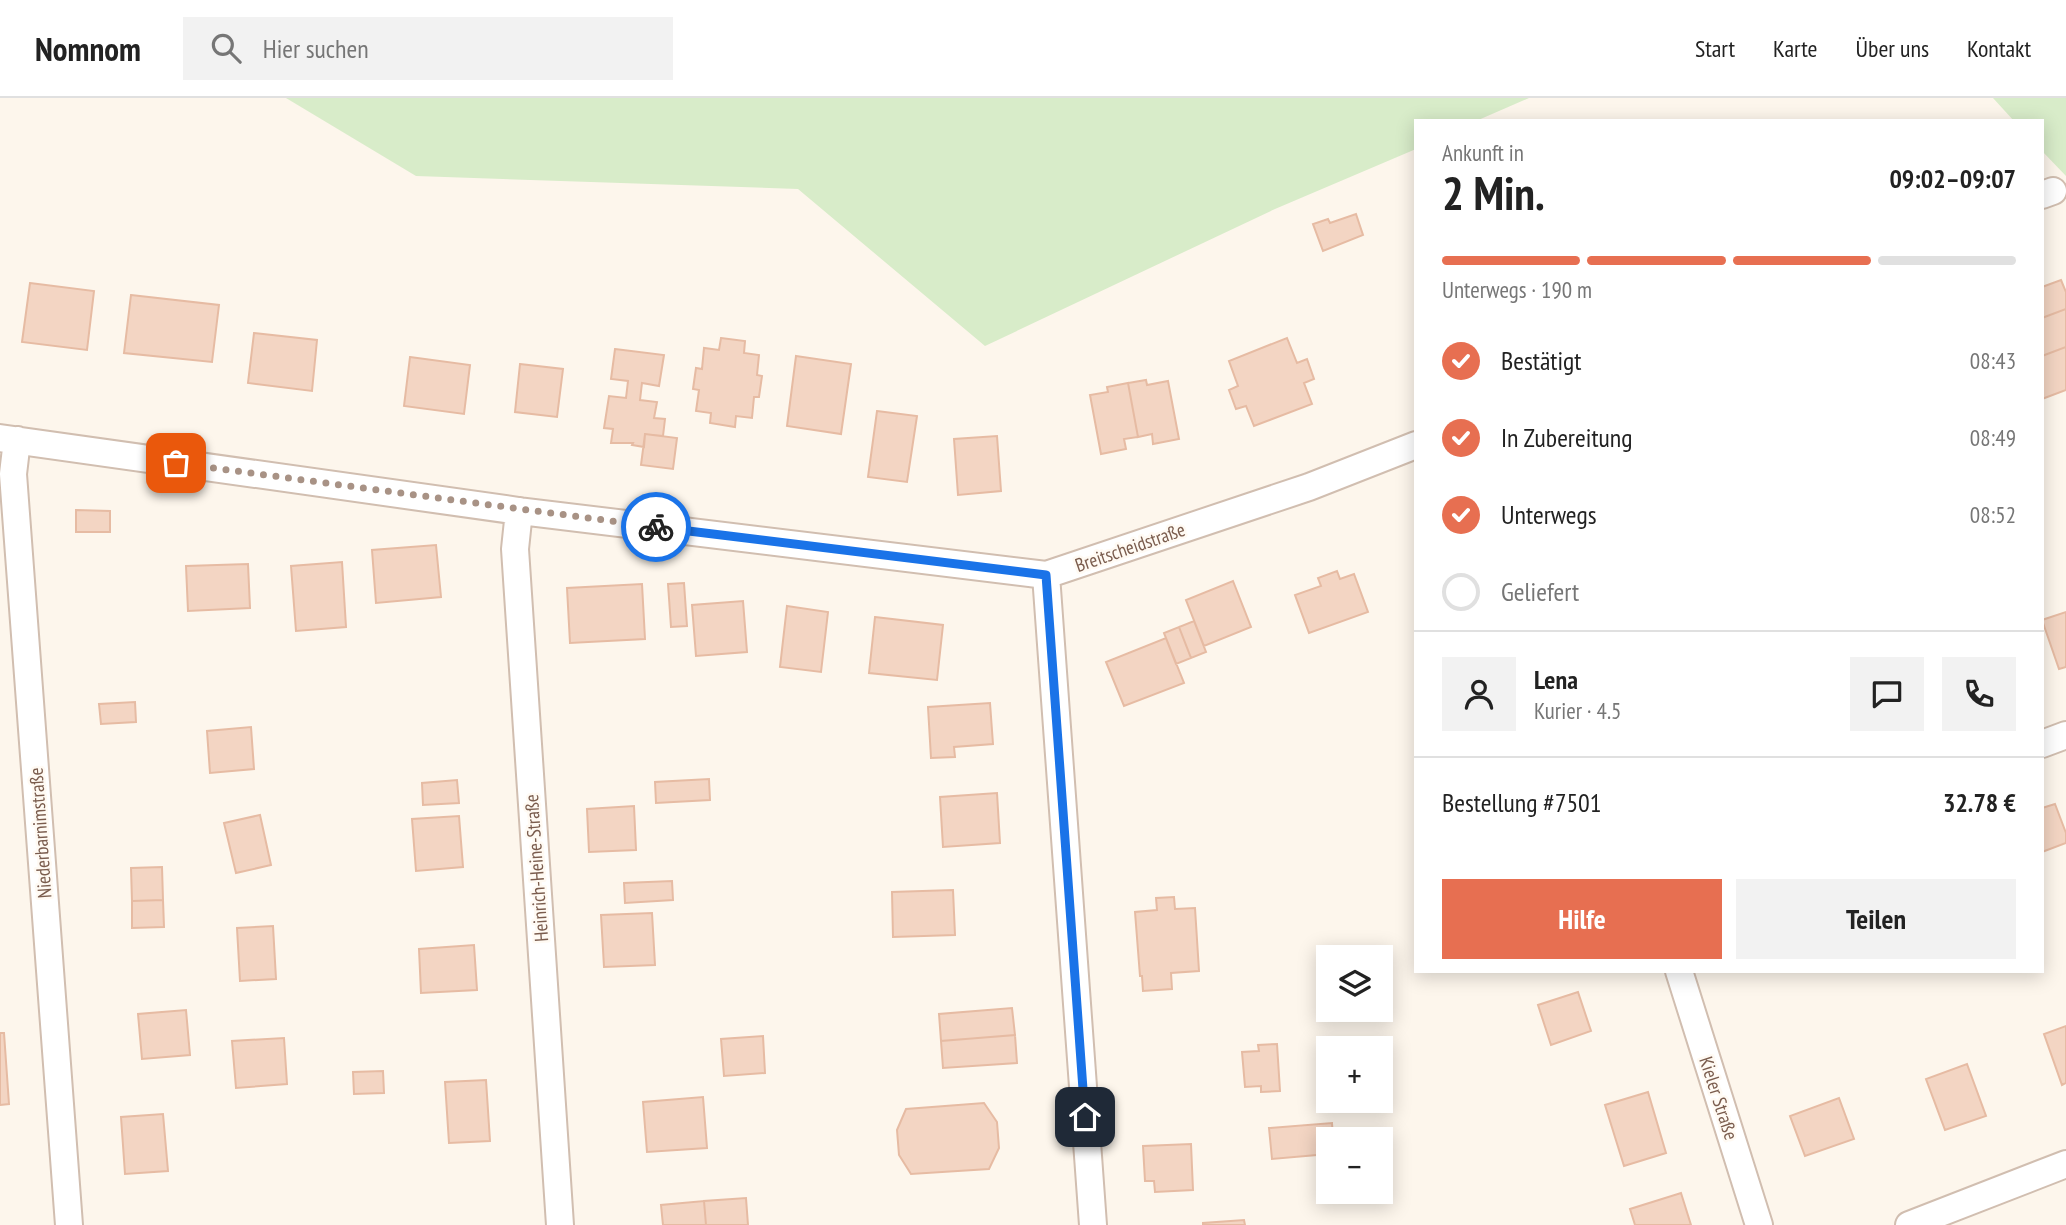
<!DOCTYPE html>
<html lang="de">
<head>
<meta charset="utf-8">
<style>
  :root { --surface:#fff; --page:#f2f2f2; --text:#222; --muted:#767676; --line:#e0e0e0; --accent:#e76f51 }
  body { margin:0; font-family:"PT Sans Narrow",sans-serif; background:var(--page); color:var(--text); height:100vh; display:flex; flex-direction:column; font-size:26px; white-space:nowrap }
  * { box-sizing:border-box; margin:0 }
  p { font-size:23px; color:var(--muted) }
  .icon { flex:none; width:38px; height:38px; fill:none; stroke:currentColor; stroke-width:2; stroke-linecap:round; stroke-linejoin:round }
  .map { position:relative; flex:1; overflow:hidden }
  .drawer { position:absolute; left:1414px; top:21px; width:630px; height:854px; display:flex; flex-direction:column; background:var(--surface); border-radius:0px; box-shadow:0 4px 18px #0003 }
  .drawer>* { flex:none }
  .controls { position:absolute; left:1316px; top:847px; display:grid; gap:14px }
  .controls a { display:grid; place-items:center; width:77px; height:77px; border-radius:0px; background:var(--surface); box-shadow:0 4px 18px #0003; font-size:35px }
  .pin { position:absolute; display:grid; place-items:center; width:60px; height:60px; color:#fff; margin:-30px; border-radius:14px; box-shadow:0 4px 10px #0006 }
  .courier { position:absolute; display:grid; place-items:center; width:70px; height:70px; margin:-35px; border:5px solid #1a73e8; border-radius:50%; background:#fff; color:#222; box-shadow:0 2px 9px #0007 }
  .head em { font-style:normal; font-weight:700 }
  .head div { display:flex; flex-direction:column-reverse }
  .head { display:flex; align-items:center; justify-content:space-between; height:119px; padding:0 28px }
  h1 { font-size:46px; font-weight:700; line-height:52px }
  .bar { display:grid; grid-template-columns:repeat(4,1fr); gap:10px 7px; align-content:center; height:84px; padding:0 28px }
  .bar i { height:9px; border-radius:5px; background:var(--line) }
  .bar .on { background:var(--accent) }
  .bar p { grid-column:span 4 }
  .line { display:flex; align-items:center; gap:18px; padding:0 28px; border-top:2px solid var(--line) }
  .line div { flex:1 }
  .round { display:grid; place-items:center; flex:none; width:74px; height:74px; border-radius:0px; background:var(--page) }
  ol { padding:0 28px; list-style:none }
  li { display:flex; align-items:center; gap:21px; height:77px }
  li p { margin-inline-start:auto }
  li .icon { padding:7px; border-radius:50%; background:var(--accent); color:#fff; stroke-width:4 }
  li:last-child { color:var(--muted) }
  li i { width:38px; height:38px; border:4px solid var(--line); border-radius:50% }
  .button { display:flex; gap:14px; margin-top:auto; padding:14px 28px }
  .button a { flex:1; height:80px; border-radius:0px; background:var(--accent); color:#fff; font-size:28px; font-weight:700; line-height:80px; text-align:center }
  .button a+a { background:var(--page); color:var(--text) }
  header { display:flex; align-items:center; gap:42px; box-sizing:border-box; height:98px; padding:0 35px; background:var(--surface); border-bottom:2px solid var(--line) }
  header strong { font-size:33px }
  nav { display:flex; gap:38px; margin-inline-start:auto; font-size:24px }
  .search { width:490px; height:63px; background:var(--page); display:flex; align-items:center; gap:18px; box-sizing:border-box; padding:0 24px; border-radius:0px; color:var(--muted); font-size:26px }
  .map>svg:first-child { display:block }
  .green { fill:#d8ecc9 }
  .building { fill:#f3d5c3; stroke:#e6bba3; stroke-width:2 }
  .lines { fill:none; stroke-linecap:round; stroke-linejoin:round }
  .minor-casing { stroke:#d1beb0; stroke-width:30 }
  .minor { stroke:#fff; stroke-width:26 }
  .done { stroke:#a89285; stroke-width:7; stroke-dasharray:0 12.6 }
  .route { stroke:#1a73e8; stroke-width:9 }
  .labels { text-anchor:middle; stroke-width:5; stroke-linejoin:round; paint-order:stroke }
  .street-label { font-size:19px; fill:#7a5c4d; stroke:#fffaf3 }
</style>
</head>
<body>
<header>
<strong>Nomnom</strong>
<div class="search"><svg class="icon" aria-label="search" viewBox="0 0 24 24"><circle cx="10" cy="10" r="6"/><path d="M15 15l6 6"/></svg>Hier suchen</div>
<nav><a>Start</a><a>Karte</a><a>Über uns</a><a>Kontakt</a></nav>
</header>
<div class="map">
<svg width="2066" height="1127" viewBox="0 0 2066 1127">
  <rect width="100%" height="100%" fill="#fdf6ec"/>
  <path class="green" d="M286,0H1529L1476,23H1416V51L1275,111L985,248L798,91L416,78Z
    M1993,0H2066V78L2042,53V23H2014Z"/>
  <path class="building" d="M1356,116L1363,137L1323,153L1313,126L1328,121L1330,125Z
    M2061,182L2066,194V211L2042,220V189Z
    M30,185L94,193L87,252L22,244Z
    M131,197L219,207L212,264L124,255Z
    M2066,211V249L2042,258V220Z
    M254,235L317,242L312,293L248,285Z
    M721,240L745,243L744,255L759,257L757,277L762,278L759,299H754L752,320L736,318L735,329L710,325L711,315L696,313L699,292L693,291L696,270L702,271L704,250L719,252Z
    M1287,240L1297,265L1307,261L1314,281L1304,285L1312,306L1254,328L1246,308L1236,311L1229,292L1238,288L1229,263Z
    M2066,249V292L2042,301V258Z
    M615,251L664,257L659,288L642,285L640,302L657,304L654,320L665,321L663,338L645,336L644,349L632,347L633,345H611L613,331L604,330L609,298L626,300L628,283L611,281Z
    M796,258L851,266L841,336L787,328Z
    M410,259L470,267L464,316L404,308Z
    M520,266L563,271L557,319L515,314Z
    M1146,282L1147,287L1168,283L1179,341L1153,346L1152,336L1138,339L1128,285Z
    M1128,285L1138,339L1124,341L1126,351L1101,356L1090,297L1108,294L1107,289Z
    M877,313L917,318L907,384L868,379Z
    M645,336L677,340L673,371L641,367Z
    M997,338L1001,393L958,397L954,341Z
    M76,412L110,413V434H76Z
    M436,447L441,499L376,505L372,452Z
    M342,464L346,529L296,533L291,468Z
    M248,466L250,510L188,513L186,468Z
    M1337,473L1340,481L1354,476L1368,514L1309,535L1295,497L1321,488L1318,480Z
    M1233,483L1251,529L1204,548L1186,502Z
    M684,485L687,528L671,529L668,486Z
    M642,486L645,541L570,545L567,490Z
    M743,503L747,554L696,558L692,507Z
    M787,508L828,514L821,574L780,569Z
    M2066,514V569L2059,571L2042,522Z
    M875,519L943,527L937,582L869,575Z
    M1194,523L1206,554L1191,560L1179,529Z
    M1179,529L1191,560L1176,566L1164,535Z
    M1166,540L1184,585L1124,608L1106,564Z
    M135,604L136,624L101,626L99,606Z
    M990,605L993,646L954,649L955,659L931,660L928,609Z
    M251,629L254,671L210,675L207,633Z
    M709,681L710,702L656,705L655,684Z
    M457,682L459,705L423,707L422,685Z
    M997,695L1000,745L943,749L940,699Z
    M2055,706L2066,735V745L2042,754V710Z
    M634,708L636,752L589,754L587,711Z
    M260,717L271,767L236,775L224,725Z
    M459,718L463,769L416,773L412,721Z
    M162,769L163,802L132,803L131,770Z
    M672,783L673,802L625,805L624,785Z
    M953,792L955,837L893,839L892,794Z
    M1174,799L1175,811L1195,810L1199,873L1171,875L1172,891L1143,893L1142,878H1140L1135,814L1157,812L1156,800Z
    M163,802L164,829L132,830V803Z
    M652,815L655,867L604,869L601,817Z
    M273,828L276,881L240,883L237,830Z
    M474,847L477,892L421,895L419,851Z
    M1578,894L1591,933L1551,947L1538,907Z
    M1012,910L1015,937L941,943L939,916Z
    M186,912L190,957L142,961L138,916Z
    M2066,928V985L2062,987L2044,936Z
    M0,935H4L9,1006L0,1007Z
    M1015,937L1017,965L943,970L941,943Z
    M763,938L765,975L724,978L721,941Z
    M284,940L287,986L236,990L232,943Z
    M1277,946L1280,993L1261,994V988L1245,989L1242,954L1259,953L1258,947Z
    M1967,966L1986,1018L1945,1032L1926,981Z
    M383,973L384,995L354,996L353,974Z
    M486,982L490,1043L449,1045L445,984Z
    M1648,994L1666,1055L1624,1068L1605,1007Z
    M703,999L707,1050L647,1054L643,1004Z
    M1839,1000L1854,1041L1805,1058L1790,1018Z
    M984,1005L997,1024L999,1050L989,1071L911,1076L899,1057L897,1032L906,1011Z
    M163,1016L168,1073L125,1076L121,1019Z
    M1332,1025L1333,1041H1328V1056L1272,1061L1269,1030Z
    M1191,1046L1193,1092L1155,1094L1154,1083H1145L1143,1048Z
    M1681,1095L1691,1127H1635L1630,1111Z
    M746,1100L748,1127H706L704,1103Z
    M704,1103L706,1127H663L661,1107Z
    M1244,1122L1245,1127H1203V1125Z"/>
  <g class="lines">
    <defs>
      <path id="minor" d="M2042,97L2053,93
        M0,340L519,413L1046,477L1309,389L1416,347
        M17,342L13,376L69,1127
        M519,413L515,451L560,1127
        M1046,477L1093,1127
        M2042,646L2066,637
        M1679,873L1759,1127
        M1909,1127L2066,1066"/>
    </defs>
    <use href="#minor" class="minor-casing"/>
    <use href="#minor" class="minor"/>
  </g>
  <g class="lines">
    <path class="done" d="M176,365L656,429"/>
    <path class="route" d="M656,429L1046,477L1085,1019"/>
  </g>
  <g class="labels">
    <g class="street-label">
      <text transform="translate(1130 449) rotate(-19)" y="7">Breitscheidstraße</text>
      <text transform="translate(40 735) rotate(-94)" y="7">Niederbarnimstraße</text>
      <text transform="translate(536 770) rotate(-94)" y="7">Heinrich-Heine-Straße</text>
      <text transform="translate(1719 1000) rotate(72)" y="7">Kieler Straße</text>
    </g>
  </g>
</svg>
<div class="controls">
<a><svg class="icon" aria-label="layers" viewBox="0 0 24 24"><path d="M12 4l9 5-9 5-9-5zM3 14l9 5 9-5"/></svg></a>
<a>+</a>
<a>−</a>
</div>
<div class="pin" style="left:176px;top:365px;background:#ea580c"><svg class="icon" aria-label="bag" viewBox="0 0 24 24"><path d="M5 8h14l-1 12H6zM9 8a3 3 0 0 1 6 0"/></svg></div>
<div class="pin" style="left:1085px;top:1019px;background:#1f2937"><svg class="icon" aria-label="home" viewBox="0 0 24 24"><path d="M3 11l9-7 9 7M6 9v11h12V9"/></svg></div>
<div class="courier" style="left:656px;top:429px"><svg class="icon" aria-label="bike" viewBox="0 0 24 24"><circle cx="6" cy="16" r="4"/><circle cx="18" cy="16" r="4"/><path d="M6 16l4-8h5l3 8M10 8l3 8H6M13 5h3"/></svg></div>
<section class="drawer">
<div class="head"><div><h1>2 Min.</h1><p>Ankunft in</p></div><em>09:02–09:07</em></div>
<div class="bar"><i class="on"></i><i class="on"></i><i class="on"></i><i></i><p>Unterwegs · 190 m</p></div>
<ol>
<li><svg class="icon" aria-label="check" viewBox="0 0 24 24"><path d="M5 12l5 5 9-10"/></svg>Bestätigt<p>08:43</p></li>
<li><svg class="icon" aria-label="check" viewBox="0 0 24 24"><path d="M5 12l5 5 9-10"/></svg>In Zubereitung<p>08:49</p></li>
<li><svg class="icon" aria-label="check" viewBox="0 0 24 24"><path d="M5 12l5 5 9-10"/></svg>Unterwegs<p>08:52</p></li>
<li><i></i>Geliefert</li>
</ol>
<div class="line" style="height:126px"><a class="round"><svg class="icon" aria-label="person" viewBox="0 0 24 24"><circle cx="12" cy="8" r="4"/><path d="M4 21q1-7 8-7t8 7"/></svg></a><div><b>Lena</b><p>Kurier · 4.5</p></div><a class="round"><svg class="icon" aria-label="chat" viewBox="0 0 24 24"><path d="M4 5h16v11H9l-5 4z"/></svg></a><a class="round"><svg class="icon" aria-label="phone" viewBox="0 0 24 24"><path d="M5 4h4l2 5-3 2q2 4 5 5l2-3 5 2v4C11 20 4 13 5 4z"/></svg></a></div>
<div class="line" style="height:91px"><div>Bestellung #7501</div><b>32.78 €</b></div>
<div class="button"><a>Hilfe</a><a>Teilen</a></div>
</section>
</div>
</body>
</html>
